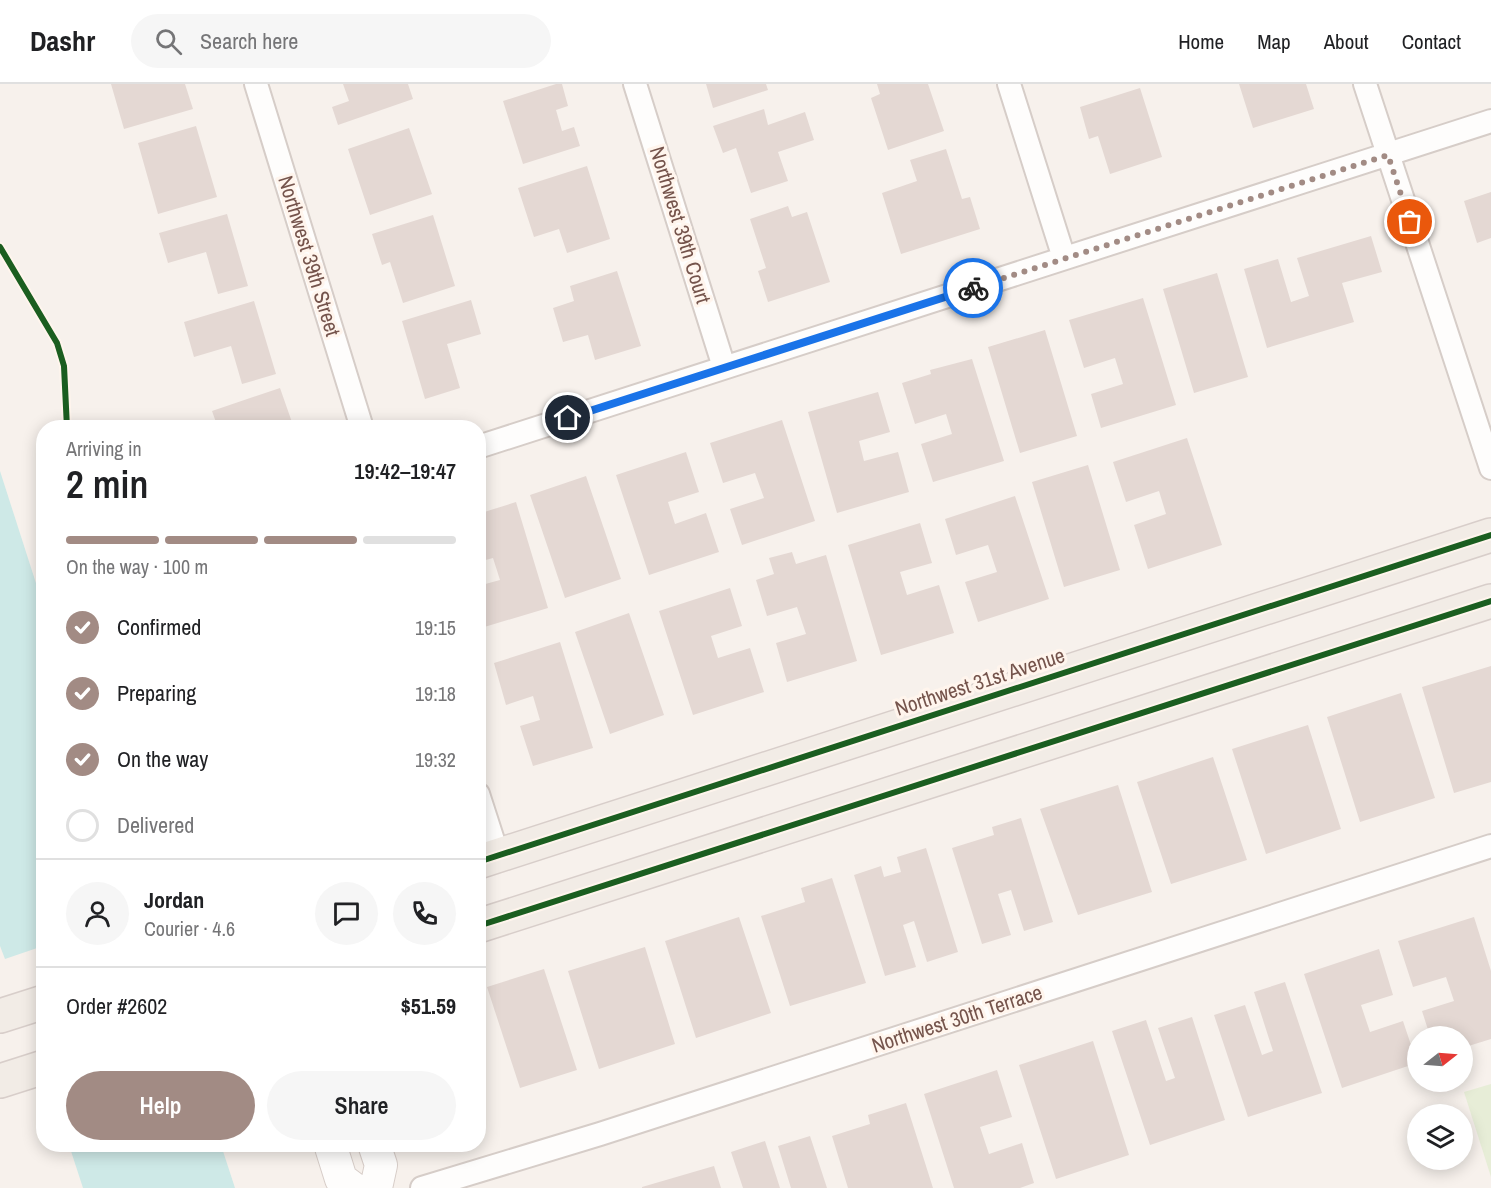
<!DOCTYPE html>
<html lang="en">
<head>
<meta charset="utf-8">
<style>
  :root { --surface:#fff; --page:#f6f6f6; --text:#202124; --muted:#757577; --line:#e0e0e0; --accent:#a28b84 }
  body { margin:0; font-family:"Archivo Narrow",sans-serif; background:var(--page); color:var(--text); height:100vh; display:flex; flex-direction:column; font-size:22px; white-space:nowrap }
  * { box-sizing:border-box; margin:0 }
  p { font-size:20px; color:var(--muted) }
  .icon { flex:none; width:33px; height:33px; fill:none; stroke:currentColor; stroke-width:2; stroke-linecap:round; stroke-linejoin:round }
  .map { position:relative; flex:1; overflow:hidden }
  .details { position:absolute; left:36px; top:336px; width:450px; height:732px; display:flex; flex-direction:column; background:var(--surface); border-radius:24px; box-shadow:0 3px 15px #0003 }
  .details>* { flex:none }
  .needle { width:39px; rotate:73deg }
  .tools { position:absolute; left:1407px; top:942px; display:grid; gap:12px }
  .tools a { display:grid; place-items:center; width:66px; height:66px; border-radius:50%; background:var(--surface); box-shadow:0 3px 15px #0003; font-size:30px }
  .pin { position:absolute; display:grid; place-items:center; width:51px; height:51px; color:#fff; margin:-26px; border:3px solid #fff; border-radius:50%; box-shadow:0 2px 6px #0007 }
  .courier { position:absolute; display:grid; place-items:center; width:60px; height:60px; margin:-30px; border:4px solid #1a73e8; border-radius:50%; background:#fff; color:#222; box-shadow:0 2px 8px #0007 }
  .summary em { font-style:normal; font-weight:600 }
  .summary div { display:flex; flex-direction:column-reverse }
  .summary { display:flex; align-items:center; justify-content:space-between; height:102px; padding:0 30px }
  h1 { font-size:39px; font-weight:600; line-height:45px }
  .bar { display:grid; grid-template-columns:repeat(4,1fr); gap:9px 6px; align-content:center; height:72px; padding:0 30px }
  .bar i { height:8px; border-radius:4px; background:var(--line) }
  .bar .active { background:var(--accent) }
  .bar p { grid-column:span 4 }
  .line { display:flex; align-items:center; gap:15px; padding:0 30px; border-top:2px solid var(--line) }
  .line div { flex:1 }
  .round { display:grid; place-items:center; flex:none; width:63px; height:63px; border-radius:32px; background:var(--page) }
  ol { padding:0 30px; list-style:none }
  li { display:flex; align-items:center; gap:18px; height:66px }
  li p { margin-inline-start:auto }
  li .icon { padding:6px; border-radius:50%; background:var(--accent); color:#fff; stroke-width:4 }
  li:last-child { color:var(--muted) }
  li i { width:33px; height:33px; border:3px solid var(--line); border-radius:50% }
  .action { display:flex; gap:12px; margin-top:auto; padding:12px 30px }
  .action a { flex:1; height:69px; border-radius:36px; background:var(--accent); color:#fff; font-size:24px; font-weight:600; line-height:69px; text-align:center }
  .action a+a { background:var(--page); color:var(--text) }
  header { display:flex; align-items:center; gap:36px; box-sizing:border-box; height:84px; padding:0 30px; background:var(--surface); border-bottom:2px solid var(--line) }
  header strong { font-size:28px }
  nav { display:flex; gap:33px; margin-inline-start:auto; font-size:21px }
  .search { width:420px; height:54px; background:var(--page); display:flex; align-items:center; gap:15px; box-sizing:border-box; padding:0 21px; border-radius:33px; color:var(--muted); font-size:22px }
  .map>svg:first-child { display:block }
  .green { fill:#e7edd7 }
  .water { fill:#cee9e7 }
  .building { fill:#e4d8d3 }
  .lines { fill:none; stroke-linecap:round; stroke-linejoin:round }
  .street-casing { stroke:#d6cdc8; stroke-width:26 }
  .secondary-casing { stroke:#d7cdc8; stroke-width:34 }
  .primary-casing { stroke:#d8ceca; stroke-width:36 }
  .street { stroke:#fefdfc; stroke-width:22 }
  .secondary { stroke:#fefdfc; stroke-width:32 }
  .primary { stroke:#f2ece6; stroke-width:33 }
  .cycleway-casing { stroke:#fff5ed; stroke-width:10 }
  .cycleway { stroke:#1b5e20; stroke-width:6 }
  .done { stroke:#a28b84; stroke-width:6; stroke-dasharray:0 10.8 }
  .route { stroke:#1a73e8; stroke-width:8 }
  .labels { text-anchor:middle; stroke-width:6; stroke-linejoin:round; paint-order:stroke }
  .street-label { font-size:21px; fill:#75544c; stroke:#fff5ed }
</style>
</head>
<body>
<header>
<strong>Dashr</strong>
<div class="search"><svg class="icon" aria-label="search" viewBox="0 0 24 24"><circle cx="10" cy="10" r="6"/><path d="M15 15l6 6"/></svg>Search here</div>
<nav><a>Home</a><a>Map</a><a>About</a><a>Contact</a></nav>
</header>
<div class="map">
<svg width="1491" height="1104" viewBox="0 0 1491 1104">
  <rect width="100%" height="100%" fill="#f7f1ec"/>
  <path class="green" d="M1491,1000V1093L1464,1008Z"/>
  <path class="water" d="M0,387L43,521V862L5,875L0,862Z
    M69,1061H221L235,1104H83Z"/>
  <path class="building" d="M111,0H185L193,25L124,45Z
    M343,0H408L413,15L338,41L332,23L349,17Z
    M556,0H562L568,22L556,26L562,47L574,43L580,62L523,80L503,17Z
    M706,0H766L768,6L713,24Z
    M877,0H928L944,47L888,66L871,14L880,10Z
    M1239,0H1306L1314,25L1253,44Z
    M1140,4L1162,73L1110,90L1098,52L1089,55L1080,23Z
    M764,25L768,41L805,28L814,56L778,68L788,97L751,109L736,64L723,69L713,42Z
    M196,42L217,113L158,130L138,59Z
    M409,44L432,110L370,131L348,65Z
    M946,65L962,115L970,113L980,145L901,170L882,109L917,97L910,76Z
    M587,82L610,155L567,169L559,145L534,153L518,104Z
    M1491,108V154L1477,159L1464,117Z
    M788,122L792,133L807,128L830,198L768,218L758,187L766,184L750,135Z
    M227,130L248,202L218,210L206,168L168,179L159,149Z
    M433,131L455,202L403,219L390,178L382,181L372,150Z
    M1371,152L1382,188L1342,199L1354,238L1267,264L1244,185L1278,175L1291,218L1309,212L1297,174Z
    M617,187L641,262L595,276L588,251L563,258L553,224L574,217L570,202Z
    M1217,189L1248,293L1194,309L1163,205Z
    M1143,214L1176,321L1101,344L1091,310L1123,300L1115,274L1084,284L1069,236Z
    M471,216L481,250L447,260L460,304L425,315L402,237Z
    M254,217L276,290L242,300L231,262L194,273L184,238Z
    M1045,246L1077,352L1020,369L988,263Z
    M972,275L1004,377L933,398L921,360L952,350L946,330L915,340L902,299L931,290L930,286Z
    M280,304L294,344H218L212,327Z
    M878,308L890,348L859,357L864,377L898,368L909,408L837,429L808,328Z
    M782,336L815,437L742,461L730,425L764,414L755,389L723,399L710,359Z
    M1187,354L1222,461L1148,485L1134,441L1166,430L1159,407L1126,418L1113,378Z
    M686,368L699,408L668,418L675,440L706,429L719,468L649,491L616,391Z
    M1088,381L1120,486L1064,503L1032,398Z
    M586,392L621,495L565,514L530,411Z
    M1015,412L1049,515L978,538L965,498L997,488L988,461L956,471L945,435Z
    M516,418L548,524L481,544L478,536V502L500,496L493,474L478,478V430Z
    M920,439L932,479L900,488L907,511L939,501L954,549L881,571L848,461Z
    M792,468L796,480L826,471L857,577L787,598L776,559L806,550L797,523L767,532L756,496L774,490L769,474Z
    M730,504L742,542L711,552L718,574L750,564L764,608L693,631L659,527Z
    M629,529L664,631L610,650L575,548Z
    M560,558L593,664L533,682L520,642L540,636L533,612L506,621L494,579Z
    M1491,582V698L1454,709L1422,603Z
    M1401,609L1435,714L1360,738L1327,633Z
    M1308,641L1341,745L1266,770L1232,665Z
    M1213,673L1247,776L1171,800L1137,698Z
    M1118,701L1152,808L1078,831L1040,725Z
    M1021,734L1053,838L1024,847L1011,806L998,810L1011,851L982,860L952,764L994,751L992,743Z
    M926,764L958,868L927,878L914,837L903,841L916,883L885,892L854,791L881,782L884,793L901,788L897,773Z
    M832,794L866,899L790,922L761,832L805,818L801,804Z
    M739,833L771,929L696,954L665,857Z
    M1474,833L1491,887V955L1462,964V952H1430L1422,927L1454,917L1446,893L1413,903L1398,857Z
    M645,863L675,960L599,985L568,887Z
    M1379,865L1393,911L1361,921L1370,948L1403,937L1417,979L1342,1004L1304,890Z
    M544,885L577,986L520,1004L487,903Z
    M1285,898L1322,1009L1248,1033L1214,931L1245,921L1262,971L1273,967L1254,908Z
    M1192,933L1225,1036L1150,1061L1112,947L1146,936L1166,997L1175,994L1158,944Z
    M1093,957L1129,1071L1056,1095L1019,981Z
    M997,986L1012,1033L980,1043L989,1070L1022,1059L1034,1099L1020,1104H954L924,1010Z
    M906,1019L933,1104H848L832,1052L870,1040L868,1031Z
    M810,1052L827,1104H791L778,1062Z
    M765,1057L780,1104H743L731,1068Z
    M714,1082L721,1104H642V1103Z"/>
  <g class="lines">
    <defs>
      <path id="street" d="M256,0L362,344
        M635,0L724,283
        M1009,0L1064,174
        M1365,0L1491,384
        M478,363L1491,37
        M478,710L498,772
        M422,1104L600,1050L1491,762"/>
      <path id="secondary" d="M330,1060L341,1095L353,1104
        M374,1060L381,1081L376,1104"/>
      <path id="primary" d="M478,778L1491,451
        M478,842L1491,517
        M0,932L44,918
        M0,997L44,983"/>
    </defs>
    <use href="#street" class="street-casing"/>
    <use href="#secondary" class="secondary-casing"/>
    <use href="#primary" class="primary-casing"/>
    <use href="#street" class="street"/>
    <use href="#secondary" class="secondary"/>
    <use href="#primary" class="primary"/>
    <defs>
      <path id="cycleway" d="M0,163L57,259L64,282L67,344
        M478,778L1491,451
        M478,842L1491,517"/>
    </defs>
    <use href="#cycleway" class="cycleway-casing"/>
    <use href="#cycleway" class="cycleway"/>
  </g>
  <g class="lines">
    <path class="done" d="M973,204L1388,71L1410,138"/>
    <path class="route" d="M568,334L973,204"/>
  </g>
  <g class="labels">
    <g class="street-label">
      <text transform="translate(680 141) rotate(73)" y="7">Northwest 39th Court</text>
      <text transform="translate(309 172) rotate(73)" y="7">Northwest 39th Street</text>
      <text transform="translate(980 598) rotate(-18)" y="7">Northwest 31st Avenue</text>
      <text transform="translate(957 935) rotate(-18)" y="7">Northwest 30th Terrace</text>
    </g>
  </g>
</svg>
<div class="tools">
<a><svg class="needle" viewBox="-14 -14 28 28"><path d="M0-13l5 13h-10z" fill="#e53935"/><path d="M0 13l5-13h-10z" fill="#757577"/></svg></a>
<a><svg class="icon" aria-label="layers" viewBox="0 0 24 24"><path d="M12 4l9 5-9 5-9-5zM3 14l9 5 9-5"/></svg></a>
</div>
<div class="pin" style="left:1410px;top:138px;background:#ea580c"><svg class="icon" aria-label="bag" viewBox="0 0 24 24"><path d="M5 8h14l-1 12H6zM9 8a3 3 0 0 1 6 0"/></svg></div>
<div class="pin" style="left:568px;top:334px;background:#1f2937"><svg class="icon" aria-label="home" viewBox="0 0 24 24"><path d="M3 11l9-7 9 7M6 9v11h12V9"/></svg></div>
<div class="courier" style="left:973px;top:204px"><svg class="icon" aria-label="bike" viewBox="0 0 24 24"><circle cx="6" cy="16" r="4"/><circle cx="18" cy="16" r="4"/><path d="M6 16l4-8h5l3 8M10 8l3 8H6M13 5h3"/></svg></div>
<section class="details">
<div class="summary"><div><h1>2 min</h1><p>Arriving in</p></div><em>19:42–19:47</em></div>
<div class="bar"><i class="active"></i><i class="active"></i><i class="active"></i><i></i><p>On the way · 100 m</p></div>
<ol>
<li><svg class="icon" aria-label="check" viewBox="0 0 24 24"><path d="M5 12l5 5 9-10"/></svg>Confirmed<p>19:15</p></li>
<li><svg class="icon" aria-label="check" viewBox="0 0 24 24"><path d="M5 12l5 5 9-10"/></svg>Preparing<p>19:18</p></li>
<li><svg class="icon" aria-label="check" viewBox="0 0 24 24"><path d="M5 12l5 5 9-10"/></svg>On the way<p>19:32</p></li>
<li><i></i>Delivered</li>
</ol>
<div class="line" style="height:108px"><a class="round"><svg class="icon" aria-label="person" viewBox="0 0 24 24"><circle cx="12" cy="8" r="4"/><path d="M4 21q1-7 8-7t8 7"/></svg></a><div><b>Jordan</b><p>Courier · 4.6</p></div><a class="round"><svg class="icon" aria-label="chat" viewBox="0 0 24 24"><path d="M4 5h16v11H9l-5 4z"/></svg></a><a class="round"><svg class="icon" aria-label="phone" viewBox="0 0 24 24"><path d="M5 4h4l2 5-3 2q2 4 5 5l2-3 5 2v4C11 20 4 13 5 4z"/></svg></a></div>
<div class="line" style="height:78px"><div>Order #2602</div><b>$51.59</b></div>
<div class="action"><a>Help</a><a>Share</a></div>
</section>
</div>
</body>
</html>
